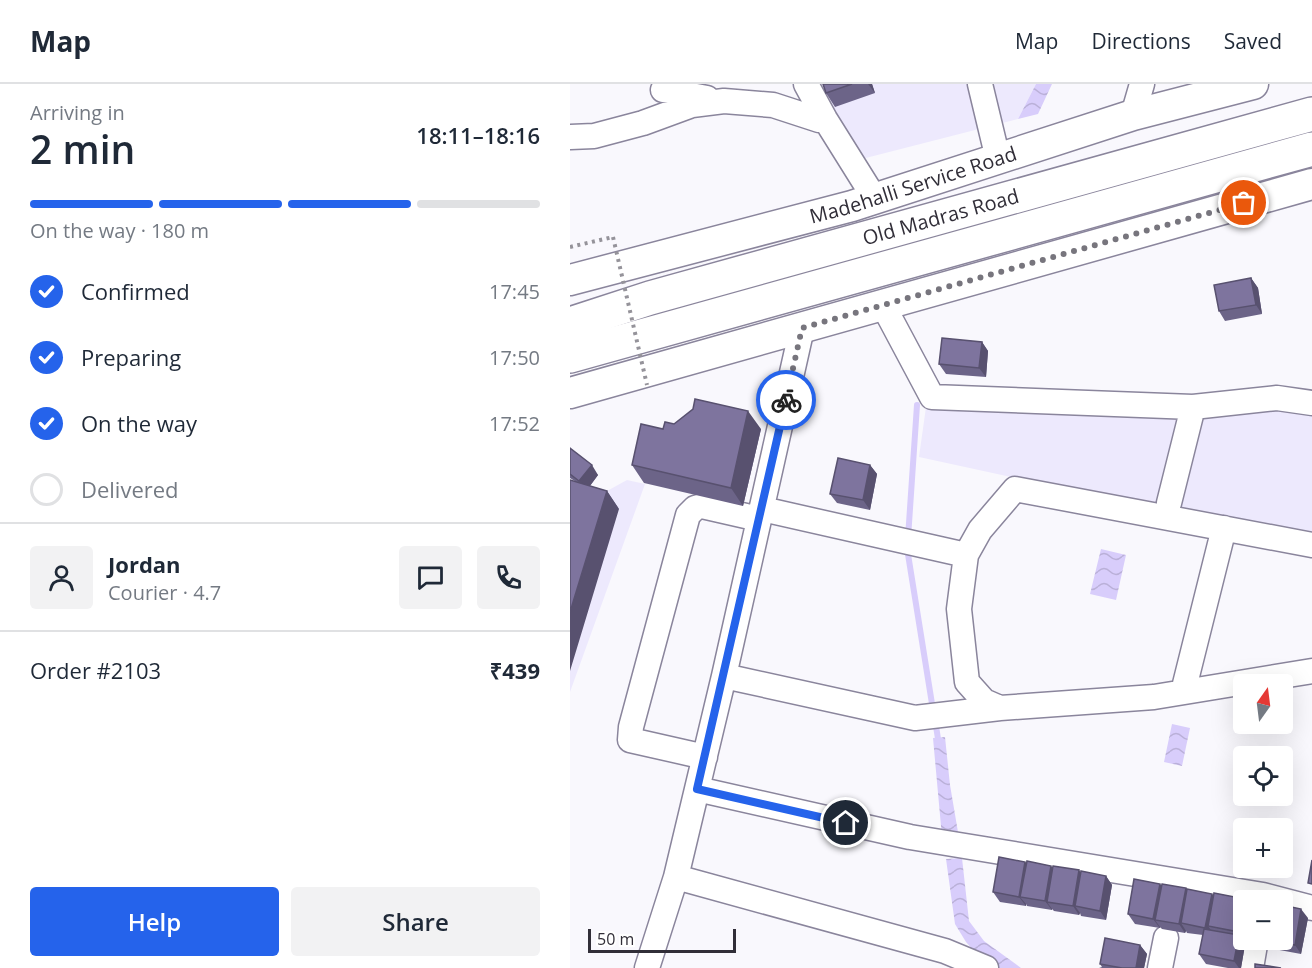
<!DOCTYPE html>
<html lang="en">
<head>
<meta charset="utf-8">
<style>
  :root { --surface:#fff; --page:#f2f2f3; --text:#1f2937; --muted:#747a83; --line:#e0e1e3; --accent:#2563eb }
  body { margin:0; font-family:"Open Sans",sans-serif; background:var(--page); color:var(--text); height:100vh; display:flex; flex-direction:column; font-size:22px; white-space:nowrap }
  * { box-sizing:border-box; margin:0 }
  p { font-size:20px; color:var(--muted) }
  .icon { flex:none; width:33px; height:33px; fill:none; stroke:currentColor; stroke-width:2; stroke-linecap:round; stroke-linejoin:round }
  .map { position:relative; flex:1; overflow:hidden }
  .panel { display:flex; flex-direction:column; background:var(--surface); width:570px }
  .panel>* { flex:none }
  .needle { width:39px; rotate:14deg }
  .tools { position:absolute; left:663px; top:590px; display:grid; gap:12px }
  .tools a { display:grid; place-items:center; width:60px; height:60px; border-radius:6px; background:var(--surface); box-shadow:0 6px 24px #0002; font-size:30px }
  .scale { position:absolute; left:18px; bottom:15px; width:148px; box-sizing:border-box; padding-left:6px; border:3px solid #312e38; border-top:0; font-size:16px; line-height:21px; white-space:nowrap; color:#312e38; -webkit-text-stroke:4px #fff; paint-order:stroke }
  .pin { position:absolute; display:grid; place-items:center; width:51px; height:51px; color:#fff; margin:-26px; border:3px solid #fff; border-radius:50%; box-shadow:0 2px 6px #0007 }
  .courier { position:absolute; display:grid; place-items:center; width:60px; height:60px; margin:-30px; border:4px solid #2563eb; border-radius:50%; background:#fff; color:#222; box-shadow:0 2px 8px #0007 }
  .head em { font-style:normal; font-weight:600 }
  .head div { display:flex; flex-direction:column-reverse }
  .head { display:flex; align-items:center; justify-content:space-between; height:102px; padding:0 30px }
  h1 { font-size:39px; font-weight:600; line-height:45px }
  .bar { display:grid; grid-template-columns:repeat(4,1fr); gap:9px 6px; align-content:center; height:72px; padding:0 30px }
  .bar i { height:8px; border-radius:4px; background:var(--line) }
  .bar .on { background:var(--accent) }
  .bar p { grid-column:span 4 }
  .line { display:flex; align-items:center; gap:15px; padding:0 30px; border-top:2px solid var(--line) }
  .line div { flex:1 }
  .round { display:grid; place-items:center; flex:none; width:63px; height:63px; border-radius:6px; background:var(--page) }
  ol { padding:0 30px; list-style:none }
  li { display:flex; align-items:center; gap:18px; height:66px }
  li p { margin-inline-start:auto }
  li .icon { padding:6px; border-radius:50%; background:var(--accent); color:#fff; stroke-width:4 }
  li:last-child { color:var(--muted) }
  li i { width:33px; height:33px; border:3px solid var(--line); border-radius:50% }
  .cta { display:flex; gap:12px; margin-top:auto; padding:12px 30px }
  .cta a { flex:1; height:69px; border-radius:6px; background:var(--accent); color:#fff; font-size:24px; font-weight:600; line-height:69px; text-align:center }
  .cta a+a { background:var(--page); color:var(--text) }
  header { display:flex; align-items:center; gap:36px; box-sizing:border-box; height:84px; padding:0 30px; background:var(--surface); border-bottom:2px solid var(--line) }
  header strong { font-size:28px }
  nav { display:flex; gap:33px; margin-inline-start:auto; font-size:21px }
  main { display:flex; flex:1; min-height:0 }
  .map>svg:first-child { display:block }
  .built { fill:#ede9fd }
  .water { fill:url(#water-waves) }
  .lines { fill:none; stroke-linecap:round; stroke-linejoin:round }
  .stream { stroke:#d8cdfb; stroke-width:6 }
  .minor-casing { stroke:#8a859c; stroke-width:27 }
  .major-casing { stroke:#8a859c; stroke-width:33 }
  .highway-casing { stroke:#8a859c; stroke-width:36 }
  .path { stroke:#95939a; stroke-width:4; stroke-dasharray:3 4.5; stroke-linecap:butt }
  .minor { stroke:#fff; stroke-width:24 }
  .major { stroke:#fff; stroke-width:30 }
  .highway { stroke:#fff; stroke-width:33 }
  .path-bridge { stroke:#95939a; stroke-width:4; stroke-dasharray:3 4.5; stroke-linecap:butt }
  .wall { fill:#6c6488 }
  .shaded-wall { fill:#58516f }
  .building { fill:#7e749e; stroke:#58516f; stroke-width:1.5 }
  .done { stroke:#77757d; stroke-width:6; stroke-dasharray:0 10.8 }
  .route { stroke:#2563eb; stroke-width:8 }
  .labels { text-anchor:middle; stroke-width:6; stroke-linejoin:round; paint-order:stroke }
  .street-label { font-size:20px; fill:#312e38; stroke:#fff }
</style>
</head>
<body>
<header>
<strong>Map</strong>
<nav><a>Map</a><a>Directions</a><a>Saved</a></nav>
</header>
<main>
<section class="panel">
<div class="head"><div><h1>2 min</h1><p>Arriving in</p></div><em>18:11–18:16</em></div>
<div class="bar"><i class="on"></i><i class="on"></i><i class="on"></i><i></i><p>On the way · 180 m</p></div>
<ol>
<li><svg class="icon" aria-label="check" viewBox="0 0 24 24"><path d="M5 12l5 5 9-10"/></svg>Confirmed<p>17:45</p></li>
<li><svg class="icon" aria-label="check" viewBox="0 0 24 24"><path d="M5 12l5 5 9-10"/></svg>Preparing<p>17:50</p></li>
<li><svg class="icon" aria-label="check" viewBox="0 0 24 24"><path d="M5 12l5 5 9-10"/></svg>On the way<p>17:52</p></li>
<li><i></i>Delivered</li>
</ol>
<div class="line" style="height:108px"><a class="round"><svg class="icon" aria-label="person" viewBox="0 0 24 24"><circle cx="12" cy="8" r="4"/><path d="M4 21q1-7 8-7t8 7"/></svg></a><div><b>Jordan</b><p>Courier · 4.7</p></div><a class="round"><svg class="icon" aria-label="chat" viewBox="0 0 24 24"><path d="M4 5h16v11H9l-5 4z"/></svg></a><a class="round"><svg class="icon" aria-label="phone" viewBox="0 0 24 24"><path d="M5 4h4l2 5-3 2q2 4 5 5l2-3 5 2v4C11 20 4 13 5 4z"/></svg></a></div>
<div class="line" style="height:78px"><div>Order #2103</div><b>₹439</b></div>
<div class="cta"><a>Help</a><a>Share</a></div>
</section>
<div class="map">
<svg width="742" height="884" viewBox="0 0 742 884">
  <defs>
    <pattern id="water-waves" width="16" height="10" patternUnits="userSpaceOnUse" patternTransform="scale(1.5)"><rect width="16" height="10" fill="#d8cdfb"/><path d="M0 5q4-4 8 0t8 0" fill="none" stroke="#bab0d8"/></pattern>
  </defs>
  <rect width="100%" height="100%" fill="#f9f8fd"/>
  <path class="built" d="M243,0H466L448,35L284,77Z
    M356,323H723L742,327V458L349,373Z
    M57,396L75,400L0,608V404L17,418Z"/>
  <path class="water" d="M466,0H482L468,30L448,35Z
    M531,465L556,471L546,516L520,510Z
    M602,640L620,644L612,682L594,678Z
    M375,653L380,701L389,754L372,753L363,654Z
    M392,774L399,837L414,857L451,884H428L404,867L396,858L385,840L376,775Z"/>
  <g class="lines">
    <path class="stream" d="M338,454L347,321
      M337,464L363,626
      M365,636L369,661"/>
    <defs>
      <path id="minor" d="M236,0L255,35L305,115
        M410,0L428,75
        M93,6L137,14
        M563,31L572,0
        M0,53L24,52L73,39L122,21L154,17L203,21L249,36L255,35
        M313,221L362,313L623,323L707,314L742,319
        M232,244L154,592L345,634L430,624
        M599,419L623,323
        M192,425L396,471L389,525L397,598L414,617L430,624L584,613L742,587
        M396,471L410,446L445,405L742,461
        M154,592L127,705L340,753L693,811L742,824
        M613,608L654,444
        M135,673L60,656L61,643L118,431L125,424L132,422L189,435
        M127,705L106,793L375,867L416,884
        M77,884L106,793
        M590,884L596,854
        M681,884L686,855"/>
      <g id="major">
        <path id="s1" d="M0,196L282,122L563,31L683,0"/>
        <path d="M0,309L742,100"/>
      </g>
      <g id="highway">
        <path id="s2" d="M0,240L80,214L742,30"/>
        <path d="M0,272L742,65"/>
      </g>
    </defs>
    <use href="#minor" class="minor-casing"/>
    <use href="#major" class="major-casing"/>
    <use href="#highway" class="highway-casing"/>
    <path class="path" d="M0,163L43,153"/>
    <use href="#minor" class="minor"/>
    <use href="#major" class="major"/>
    <use href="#highway" class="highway"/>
    <path class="path-bridge" d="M43,153L77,301"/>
  </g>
  <path class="wall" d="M253,0H302L305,9L265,23L256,9Z
    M681,194L688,204L692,230L655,237L649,227Z
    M412,258L418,267L416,293L376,290L369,280Z
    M104,340L191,345L173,422L74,399L62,381L93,345Z
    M0,364L28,391L20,402L37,407L49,425L0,394Z
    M300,381L307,390L300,426L267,419L260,410Z
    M455,778L456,779L483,784L536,792L542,801L536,836L511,832L510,829L509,831L484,827L482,825V826L457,822L456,820V822L430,818L423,808Z
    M590,800L591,802L642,810L643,812L674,818V841L671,854L675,861L671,884H658L636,880L629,870L633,851L617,849L616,847L615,849L592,845L590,843V844L565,840L558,830Z
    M738,834L731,870L699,864L692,855Z
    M570,861L577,870L574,884H529L532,883L530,880Z"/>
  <path class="shaded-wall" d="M298,0H302L305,9Z
    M681,194L688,204L692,230L686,221Z
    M412,258L418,267L416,293L409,284Z
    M178,327L191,345L173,422L161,404Z
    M22,381L28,391L16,407L9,397Z
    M300,381L307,390L300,426L293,416Z
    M37,407L49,425L0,587V528Z
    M455,778L462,787L450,813L456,820V822L449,813Z
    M481,782L488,791L477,818L482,825V826L475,817Z
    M509,786L516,796L505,822L510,829L509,831L503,822Z
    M536,792L542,801L536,836L530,827Z
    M590,800L596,809L585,836L590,843V844L583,835Z
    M616,804L622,814L611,839L616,847L615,849L609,840Z
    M642,810L648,819L638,842L643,849L642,853L635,844Z
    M670,814L674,818V841L671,854L675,861L671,884H669L664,877L668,854L664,847Z
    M731,825L738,834L731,870L725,861Z
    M570,861L577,870L574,884H566Z"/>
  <path class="building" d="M253,0H282L256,9Z
    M681,194L686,221L649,227L644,201Z
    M372,254L412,258L409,284L369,280Z
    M125,315L178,327L161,404L62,381L71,340L93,345L95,338L104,340L123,325Z
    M0,364L22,381L9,397L0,390Z
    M268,374L300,381L293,416L260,410Z
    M0,396L37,407L0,528Z
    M429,773L455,778L449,813L423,808Z
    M742,776V800L738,799Z
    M457,777L481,782L475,817L450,813Z
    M483,782L509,786L503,822L477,818Z
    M511,787L536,792L530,827L505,822Z
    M564,795L590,800L583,835L558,830Z
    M592,800L616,804L609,840L585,836Z
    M617,805L642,810L635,844L611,839Z
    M644,809L670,814L664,847L638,842Z
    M712,821L731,825L725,861L693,855H712Z
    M634,845L669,851L664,877L629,870Z
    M535,854L570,861L566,884H552L530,880Z
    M685,880L711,884H685Z"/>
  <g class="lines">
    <path class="done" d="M216,316L232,244L674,119"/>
    <path class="route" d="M216,316L127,705L276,739"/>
  </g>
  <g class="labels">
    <g class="street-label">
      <text dy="7" stroke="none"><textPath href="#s1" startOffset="356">Madehalli Service Road</textPath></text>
      <text dy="7" stroke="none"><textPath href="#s2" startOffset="386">Old Madras Road</textPath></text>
    </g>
  </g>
</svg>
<div class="tools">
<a><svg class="needle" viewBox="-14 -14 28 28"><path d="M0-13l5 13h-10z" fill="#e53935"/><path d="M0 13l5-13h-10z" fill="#747a83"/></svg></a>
<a><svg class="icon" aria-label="locate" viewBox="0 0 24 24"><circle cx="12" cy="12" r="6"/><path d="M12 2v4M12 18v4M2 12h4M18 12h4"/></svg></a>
<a>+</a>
<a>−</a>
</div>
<div class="scale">50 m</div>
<div class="pin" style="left:674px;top:119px;background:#ea580c"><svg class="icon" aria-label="bag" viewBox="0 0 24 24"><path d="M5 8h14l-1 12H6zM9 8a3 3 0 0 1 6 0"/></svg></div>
<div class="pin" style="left:276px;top:739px;background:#1f2937"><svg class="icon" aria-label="home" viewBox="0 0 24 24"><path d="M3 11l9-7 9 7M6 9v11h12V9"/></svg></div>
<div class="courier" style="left:216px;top:316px"><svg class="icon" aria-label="bike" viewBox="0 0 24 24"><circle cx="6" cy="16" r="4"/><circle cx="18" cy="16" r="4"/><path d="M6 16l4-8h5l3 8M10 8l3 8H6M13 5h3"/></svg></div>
</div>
</main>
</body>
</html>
